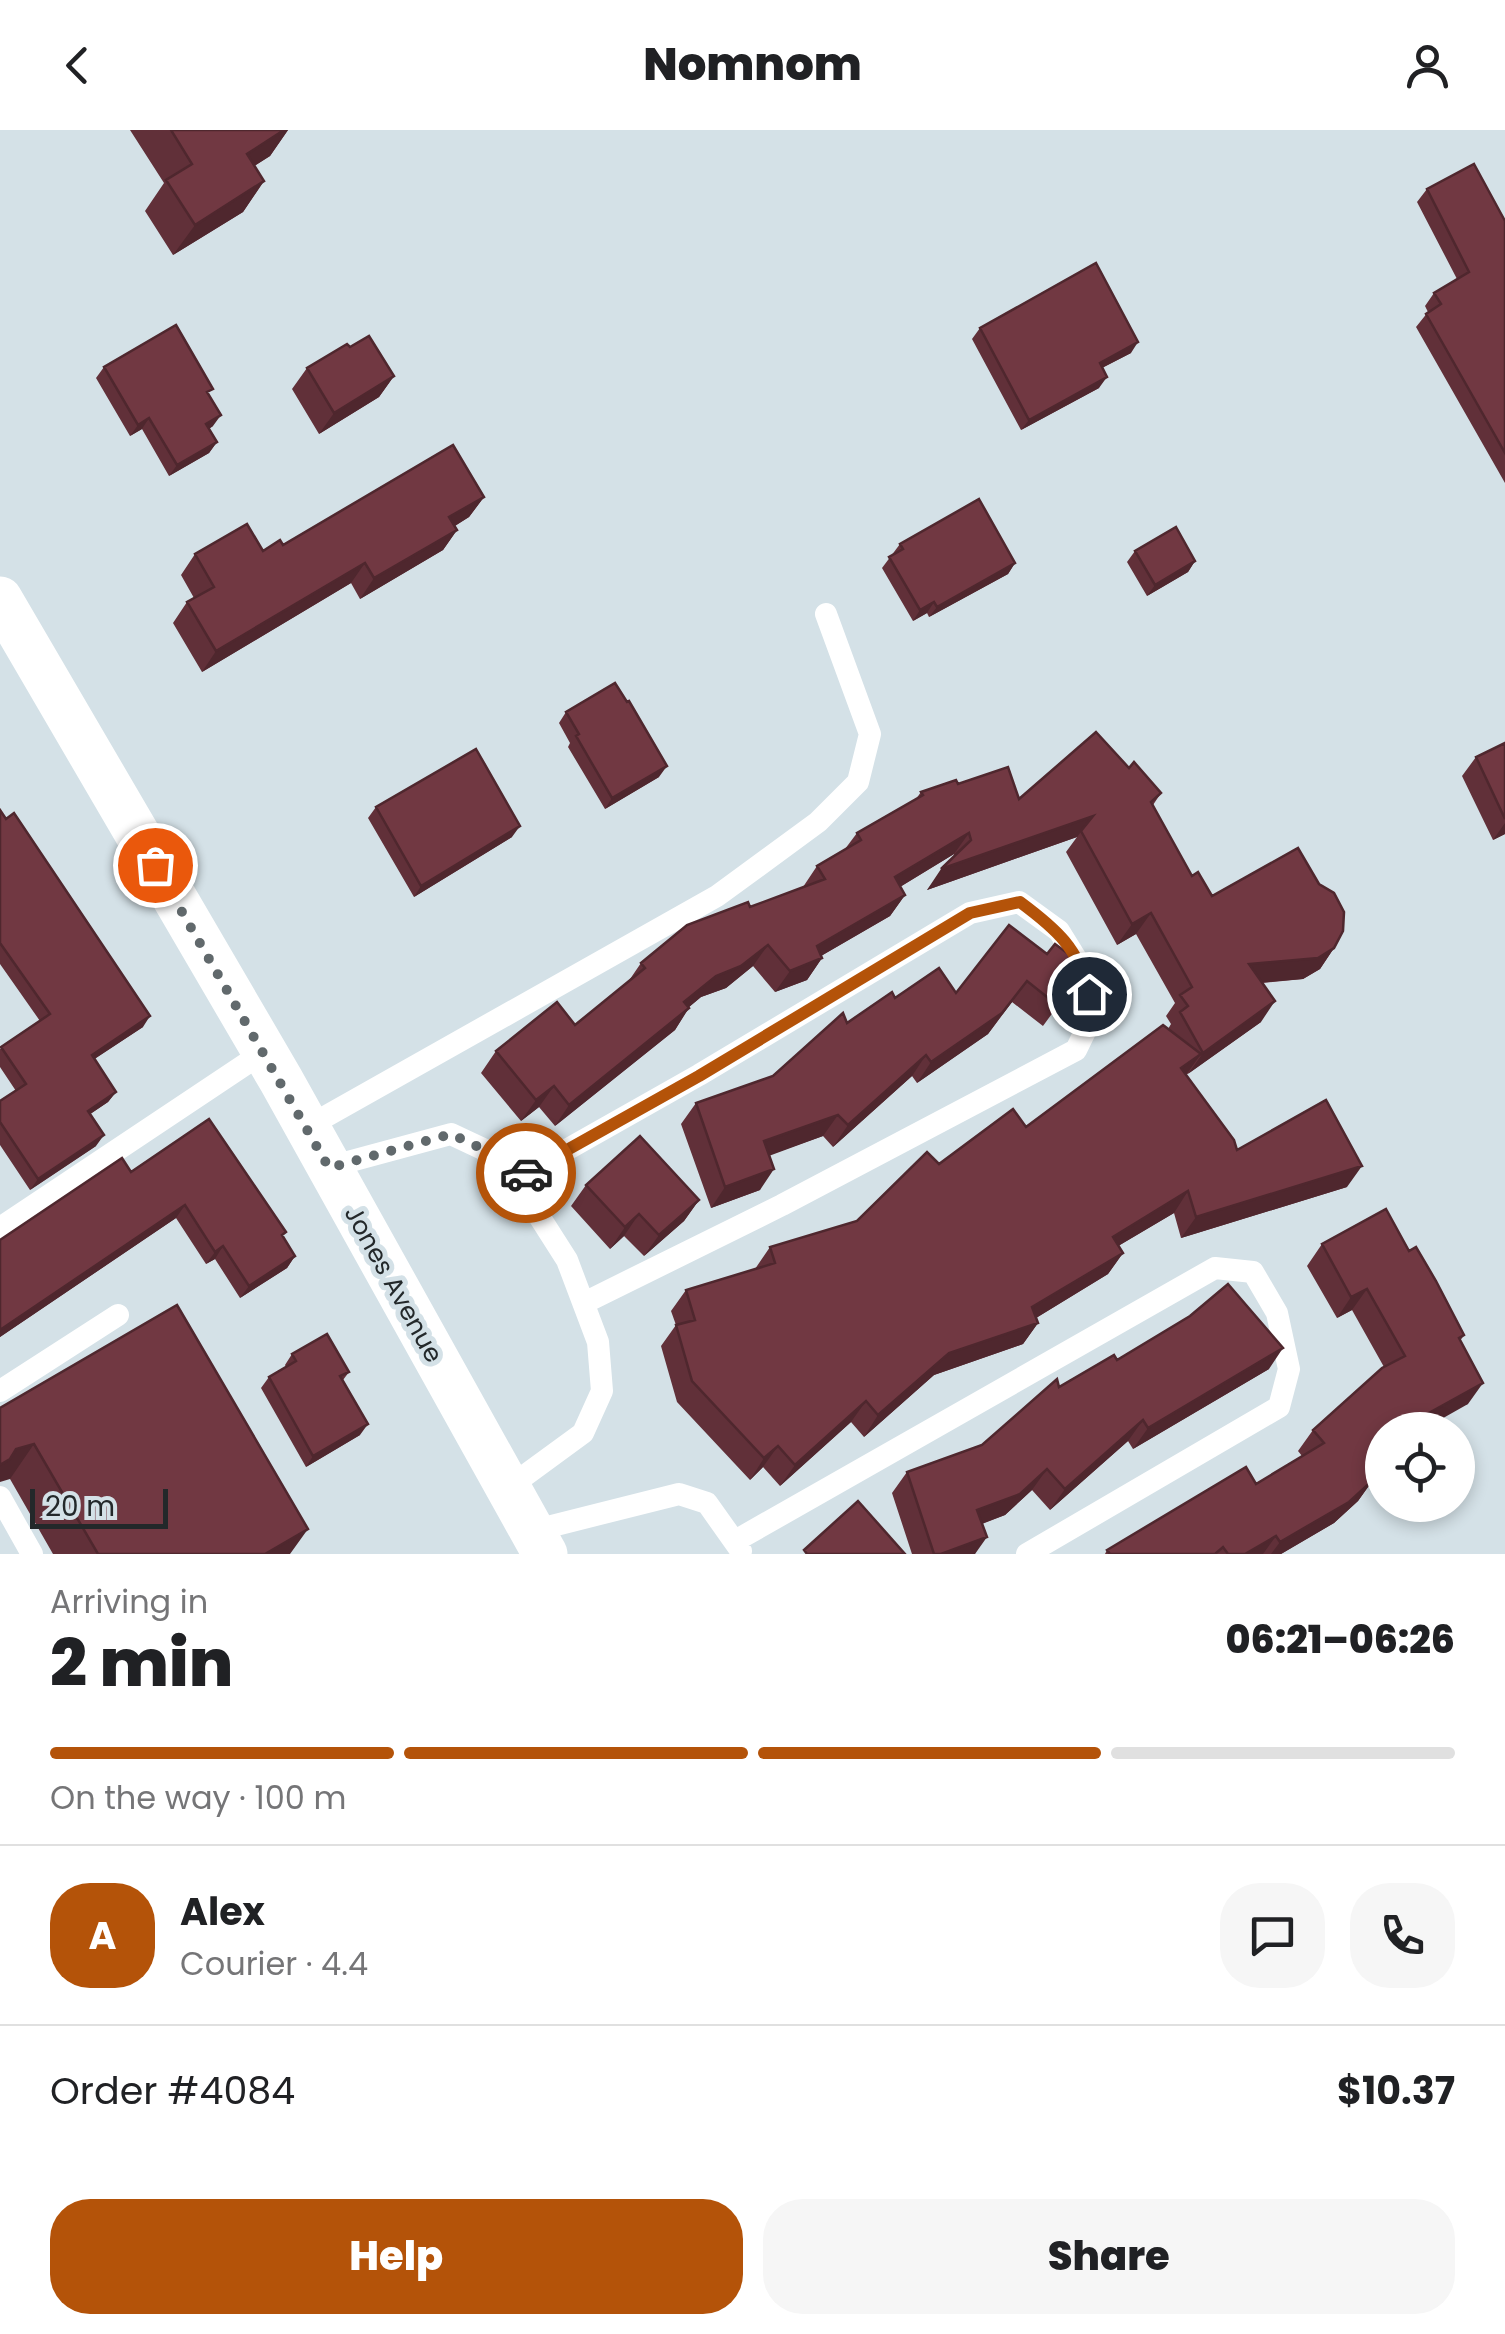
<!DOCTYPE html>
<html lang="en">
<head>
<meta charset="utf-8">
<style>
  :root { --surface:#fff; --page:#f6f6f6; --text:#202124; --muted:#757577; --line:#e0e0e0; --accent:#b45309 }
  body { margin:0; font-family:Poppins,sans-serif; background:var(--page); color:var(--text); height:100vh; display:flex; flex-direction:column; font-size:38px; white-space:nowrap }
  * { box-sizing:border-box; margin:0 }
  p { font-size:32px; color:var(--muted) }
  .icon { flex:none; width:55px; height:55px; fill:none; stroke:currentColor; stroke-width:2; stroke-linecap:round; stroke-linejoin:round }
  .map { position:relative; height:1424px; overflow:hidden }
  .side { display:flex; flex-direction:column; background:var(--surface); flex:1 }
  .side>* { flex:none }
  .fabs { position:absolute; left:1365px; top:1282px; display:grid; gap:20px }
  .fabs a { display:grid; place-items:center; width:110px; height:110px; border-radius:50%; background:var(--surface); box-shadow:0 5px 15px #0003; font-size:50px }
  .scale { position:absolute; left:30px; bottom:25px; width:138px; box-sizing:border-box; padding-left:10px; border:5px solid #23282a; border-top:0; font-size:28px; line-height:35px; white-space:nowrap; color:#23282a; -webkit-text-stroke:8px #d4e1e7; paint-order:stroke }
  .pin { position:absolute; display:grid; place-items:center; width:85px; height:85px; color:#fff; margin:-42px; border:5px solid #fff; border-radius:50%; box-shadow:0 2px 10px #0007 }
  .courier { position:absolute; display:grid; place-items:center; width:100px; height:100px; margin:-50px; border:8px solid #b45309; border-radius:50%; background:#fff; color:#222; box-shadow:0 2px 12px #0007 }
  .head em { font-style:normal; font-weight:800 }
  .head div { display:flex; flex-direction:column-reverse }
  .head { display:flex; align-items:center; justify-content:space-between; height:170px; padding:0 50px }
  h1 { font-size:65px; font-weight:800; line-height:75px }
  .bar { display:grid; grid-template-columns:repeat(4,1fr); gap:15px 10px; align-content:center; height:120px; padding:0 50px }
  .bar i { height:12px; border-radius:8px; background:var(--line) }
  .bar .current { background:var(--accent) }
  .bar p { grid-column:span 4 }
  .line { display:flex; align-items:center; gap:25px; padding:0 50px; border-top:2px solid var(--line) }
  .line div { flex:1 }
  .round { display:grid; place-items:center; flex:none; width:105px; height:105px; border-radius:40px; background:var(--page) }
  .primary-button { display:flex; gap:20px; margin-top:auto; padding:20px 50px }
  .primary-button a { flex:1; height:115px; border-radius:40px; background:var(--accent); color:#fff; font-size:40px; font-weight:800; line-height:115px; text-align:center }
  .primary-button a+a { background:var(--page); color:var(--text) }
  header { display:flex; justify-content:space-between; align-items:center; height:130px; padding:0 50px; background:var(--surface); font-size:45px; font-weight:800 }
  .map>svg:first-child { display:block }
  .lines { fill:none; stroke-linecap:round; stroke-linejoin:round }
  .service { stroke:#fff; stroke-width:22 }
  .minor { stroke:#fff; stroke-width:45 }
  .wall { fill:#613039 }
  .shaded-wall { fill:#4f272e }
  .building { fill:#713842; stroke:#4f272e; stroke-width:2.5 }
  .done { stroke:#61696c; stroke-width:10; stroke-dasharray:0 18 }
  .route { stroke:#b45309; stroke-width:12 }
  .labels { text-anchor:middle; stroke-width:10; stroke-linejoin:round; paint-order:stroke }
  .street-label { font-size:25px; fill:#23282a; stroke:#d4e1e7 }
</style>
</head>
<body>
<header><svg class="icon" aria-label="back" viewBox="0 0 24 24"><path d="M15 5l-7 7 7 7"/></svg>Nomnom<svg class="icon" aria-label="person" viewBox="0 0 24 24"><circle cx="12" cy="8" r="4"/><path d="M4 21q1-7 8-7t8 7"/></svg></header>
<div class="map">
<svg width="1505" height="1424" viewBox="0 0 1505 1424">
  <rect width="100%" height="100%" fill="#d4e1e7"/>
  <g class="lines">
    <path class="service" d="M307,997L717,766L818,692L858,652L870,604L826,484
      M329,1037L451,1004L502,1028L567,1130L598,1212L602,1261L583,1303L508,1358
      M515,1049L699,945L970,783L1019,772L1059,801L1085,843L1093,885L1076,920L782,1075L584,1173
      M0,1098L264,922
      M0,1261L118,1185
      M0,1367L32,1424
      M532,1401L679,1364L707,1373L741,1421
      M735,1411L1215,1138L1253,1142L1277,1183L1289,1239L1279,1277L1027,1424"/>
    <path class="minor" d="M0,469L281,950L545,1424"/>
  </g>
  <path class="wall" d="M130,0H288L270,26L254,36L264,51L243,82L173,125L145,81L164,53Z
    M1427,59L1505,91V353L1416,197L1428,182L1425,176L1434,163L1457,149L1417,72Z
    M980,198L1131,223L1102,238L1099,258L1021,300L972,209Z
    M350,217L394,246L379,267L319,304L292,259L307,238Z
    M104,237L209,265L213,296L209,299L217,312L209,323L169,346L142,299L130,306L96,248Z
    M484,367L469,387L455,396L457,400L443,420L360,469L351,453L202,542L173,493L187,472L194,468L181,445L195,424L263,421L283,415Z
    M900,414L1015,433L1008,444L929,487L927,483L913,491L882,438Z
    M1135,421L1195,431L1188,442L1147,466L1127,432Z
    M566,582L659,647L605,679L568,617L570,613L559,593Z
    M1505,613V704L1493,710L1462,646L1476,627Z
    M1129,638L1161,663L1153,675L1192,746L1212,766L1334,818L1320,839L1303,849L1262,853L1261,892L1186,945L1237,1020L1347,1057L1181,1108L1174,1083L1118,1116L1123,1123L1108,1144L1036,1188L1038,1193L1023,1214L934,1245L864,1307L851,1292L780,1356L763,1337L750,1350L677,1272L661,1216L676,1195L671,1181L686,1160L755,1139L770,1117L857,1091L939,1034L1026,997L1168,899L1171,894L1166,886L1175,873L1136,804L1117,815L1066,722L1077,707L927,760L954,726V724L900,757L905,765L890,786L821,826L822,828L807,850L775,862L753,836L726,858L701,867L689,877L675,900L555,996L539,977L521,991L481,943L496,921L575,895L628,852L641,833L750,777L803,757L817,736L845,719L857,703L916,669L921,662L958,654L1019,669Z
    M376,677L512,707L414,767L368,688Z
    M0,680L143,897L94,929L116,962L108,972L90,984L96,1016L30,1060L0,1015V971L16,961L0,937V919L40,891L0,834Z
    M1047,824L1086,837L1043,896L1012,872L988,904L917,953L912,946L833,1017L823,1006L769,1025L760,1060L711,1078L681,994L696,973L773,946L847,893L895,868L956,863Z
    M131,1042L283,1106L295,1126L287,1138L240,1168L215,1129L206,1134L176,1088L0,1207V1110Z
    M586,1055L699,1070L684,1091L644,1126L624,1106L610,1119L571,1076Z
    M1322,1114L1409,1121L1464,1205L1460,1211L1468,1274L1382,1300V1342L1373,1350L1358,1371L1334,1393L1281,1424H1105L1107,1420L1256,1354L1302,1326L1298,1321L1313,1300L1384,1237L1352,1180L1337,1188L1307,1136Z
    M292,1224L349,1242L343,1250L360,1305L306,1337L261,1258L269,1247L286,1237L285,1235Z
    M1117,1230L1269,1239L1133,1319L1128,1311L1050,1380L1032,1360L1005,1385L982,1394L975,1424H912L892,1363L907,1342L982,1315L1059,1257Z
    M0,1278L290,1424H53L10,1349Z"/>
  <path class="shaded-wall" d="M284,0H288L270,26L225,55L247,24Z
    M264,51L243,82L173,125L195,95Z
    M1138,212L1131,223L1092,243L1100,233Z
    M394,246L379,267L319,304L334,283Z
    M1107,247L1099,258L1021,300L1029,290Z
    M221,285L213,296L199,305L206,294Z
    M149,288L142,299L130,306L138,295Z
    M217,312L209,323L169,346L177,335Z
    M484,367L469,387L435,408L449,387Z
    M457,400L443,420L360,469L374,448Z
    M1195,431L1188,442L1147,466L1155,455Z
    M365,433L351,453L202,542L216,521Z
    M1015,433L1008,444L929,487L937,477Z
    M934,472L927,483L913,491L920,480Z
    M667,636L659,647L605,679L612,668Z
    M1093,686L1077,707L927,760L941,739Z
    M1505,693V704L1493,710Z
    M520,696L512,707L414,767L421,756Z
    M969,703L954,724L880,769L895,747Z
    M905,765L890,786L807,834L822,828L807,850L775,862L790,841L817,816Z
    M1151,783L1136,804L1117,815L1132,794Z
    M768,815L753,836L726,858L701,867L670,893L684,872L716,846Z
    M1334,818L1320,839L1303,849L1234,855L1249,834Z
    M1027,851L988,904L917,953L931,932Z
    M1275,871L1261,892L1188,944L1203,923Z
    M689,878L675,900L555,996L569,975Z
    M150,886L143,897L84,936L92,925Z
    M1201,924L1186,945L1181,938Z
    M926,925L912,946L833,1017L848,995Z
    M554,956L539,977L521,991L536,970Z
    M116,962L108,972L80,991L88,981Z
    M838,985L823,1006L750,1033L764,1011Z
    M104,1005L96,1016L30,1060L38,1049Z
    M1362,1036L1347,1057L1181,1108L1196,1087Z
    M774,1039L760,1060L711,1078L725,1057Z
    M1188,1061L1174,1083L1098,1128L1113,1107Z
    M699,1070L684,1091L644,1126L659,1105Z
    M185,1075L176,1088L0,1207V1200Z
    M639,1084L624,1106L610,1119L625,1097Z
    M223,1116L215,1129L206,1134L215,1122Z
    M1123,1123L1108,1144L1018,1199L1032,1177Z
    M295,1126L287,1138L240,1168L249,1156Z
    M1367,1159L1352,1180L1337,1188L1351,1167Z
    M1038,1193L1023,1214L934,1245L864,1307L878,1285L949,1223Z
    M1283,1218L1269,1239L1133,1319L1148,1298Z
    M1483,1253L1468,1274L1422,1300H1398Z
    M866,1271L851,1292L780,1356L795,1335Z
    M1143,1290L1128,1311L1050,1380L1065,1359Z
    M368,1294L360,1305L306,1337L313,1326Z
    M34,1314L10,1349L0,1352V1335L16,1319Z
    M778,1316L763,1337L750,1350L764,1328Z
    M1382,1333V1342L1354,1367L1369,1346Z
    M1047,1339L1032,1360L1005,1385L962,1401L977,1380Z
    M1373,1350L1358,1371L1334,1393L1281,1424H1271L1280,1412Z
    M308,1399L290,1424H265Z
    M1276,1406L1263,1424H1245Z
    M987,1407L975,1424H941Z"/>
  <path class="building" d="M171,0H284L247,24L264,51L195,95L166,50L192,34Z
    M1474,34L1505,91V323L1426,184L1441,174L1434,163L1469,142L1427,59Z
    M1096,133L1138,212L1100,233L1107,247L1029,290L980,198Z
    M176,195L213,259L207,262L221,285L206,294L217,312L177,335L149,288L138,295L104,237Z
    M369,206L394,246L334,283L307,238L347,214L350,217Z
    M453,315L484,367L449,387L457,400L374,448L365,433L216,521L187,472L214,457L195,424L247,394L263,421L280,410L283,415Z
    M979,369L1015,433L937,477L934,472L920,480L889,427L903,419L900,414Z
    M1176,397L1195,431L1155,455L1135,421Z
    M615,553L627,572L629,571L667,636L612,668L576,606L579,604L566,582Z
    M1096,602L1129,638L1134,632L1161,663L1151,672L1192,746L1198,742L1212,766L1298,718L1319,754L1334,763L1344,782L1343,801L1334,818L1318,828L1249,834L1275,871L1203,923L1180,882L1188,876L1180,865L1192,857L1151,783L1132,794L1081,701L1093,686L941,739L971,710L969,703L895,747L905,765L817,816L822,828L790,841L768,815L741,836L716,846L684,872L689,878L569,975L554,956L536,970L496,921L557,872L575,895L645,838L641,833L687,795L748,772L750,777L825,749L817,736L861,710L857,703L923,665L921,662L956,650L958,654L1008,637L1019,669Z
    M1505,613V689L1476,627Z
    M476,619L520,696L421,756L376,677Z
    M0,680L6,689L14,683L150,886L92,925L116,962L88,981L104,1005L38,1049L0,992V971L26,954L1,917L50,884L0,813Z
    M1009,795L1047,824L1055,814L1086,837L1057,875L1027,851L1002,883L931,932L926,925L848,995L838,985L764,1011L774,1039L725,1057L696,973L773,946L843,883L847,893L892,862L895,868L939,838L956,863Z
    M1163,895L1201,924L1181,938L1234,1010L1237,1020L1326,970L1362,1036L1196,1087L1188,1061L1113,1107L1123,1123L1032,1177L1038,1193L949,1223L878,1285L866,1271L795,1335L778,1316L764,1328L692,1251L676,1195L695,1190L686,1160L775,1133L770,1117L857,1091L927,1022L939,1034L1013,979L1026,997Z
    M209,989L286,1102L282,1105L295,1126L249,1156L223,1116L215,1122L185,1075L0,1200V1110L122,1028L131,1042Z
    M640,1006L699,1070L659,1105L639,1084L625,1097L586,1055Z
    M1386,1079L1409,1121L1416,1117L1436,1151L1464,1205L1459,1208L1483,1253L1398,1300H1382V1333L1369,1346L1373,1350L1349,1372L1280,1412L1276,1406L1245,1424H1228L1223,1417L1215,1424H1110L1107,1420L1246,1337L1256,1354L1324,1313L1313,1300L1382,1238L1405,1226L1367,1159L1351,1167L1322,1114Z
    M1228,1154L1283,1218L1148,1298L1143,1290L1065,1359L1047,1339L1020,1364L977,1380L987,1407L941,1424H934L907,1342L982,1315L1057,1249L1059,1257L1114,1225L1117,1230L1190,1186Z
    M177,1175L308,1399L265,1424H98L34,1314L16,1319L10,1329L0,1335V1278Z
    M327,1204L349,1242L340,1246L368,1294L313,1326L269,1247L296,1231L292,1224Z
    M858,1371L905,1424H807L804,1420Z"/>
  <g class="lines">
    <path class="done" d="M155,735L329,1038L451,1004L502,1028L515,1049L526,1043"/>
    <path class="route" d="M526,1043L699,946L970,783L1020,772C1055,798 1080,819 1089,864"/>
  </g>
  <g class="labels">
    <g class="street-label">
      <text transform="translate(394 1154) rotate(61)" y="9">Jones Avenue</text>
    </g>
  </g>
</svg>
<div class="fabs">
<a><svg class="icon" aria-label="locate" viewBox="0 0 24 24"><circle cx="12" cy="12" r="6"/><path d="M12 2v4M12 18v4M2 12h4M18 12h4"/></svg></a>
</div>
<div class="scale">20 m</div>
<div class="pin" style="left:155px;top:735px;background:#ea580c"><svg class="icon" aria-label="bag" viewBox="0 0 24 24"><path d="M5 8h14l-1 12H6zM9 8a3 3 0 0 1 6 0"/></svg></div>
<div class="pin" style="left:1089px;top:864px;background:#1f2937"><svg class="icon" aria-label="home" viewBox="0 0 24 24"><path d="M3 11l9-7 9 7M6 9v11h12V9"/></svg></div>
<div class="courier" style="left:526px;top:1043px"><svg class="icon" aria-label="car" viewBox="0 0 24 24"><path d="M5 17H2v-5l4-1 3-4h7l3 4 3 1v5h-3M9 17h6M6 11h13"/><circle cx="7" cy="17" r="2"/><circle cx="17" cy="17" r="2"/></svg></div>
</div>
<section class="side">
<div class="head"><div><h1>2 min</h1><p>Arriving in</p></div><em>06:21–06:26</em></div>
<div class="bar"><i class="current"></i><i class="current"></i><i class="current"></i><i></i><p>On the way · 100 m</p></div>
<div class="line" style="height:180px"><b class="round" style="background:var(--accent);color:#fff">A</b><div><b>Alex</b><p>Courier · 4.4</p></div><a class="round"><svg class="icon" aria-label="chat" viewBox="0 0 24 24"><path d="M4 5h16v11H9l-5 4z"/></svg></a><a class="round"><svg class="icon" aria-label="phone" viewBox="0 0 24 24"><path d="M5 4h4l2 5-3 2q2 4 5 5l2-3 5 2v4C11 20 4 13 5 4z"/></svg></a></div>
<div class="line" style="height:130px"><div>Order #4084</div><b>$10.37</b></div>
<div class="primary-button"><a>Help</a><a>Share</a></div>
</section>
</body>
</html>
